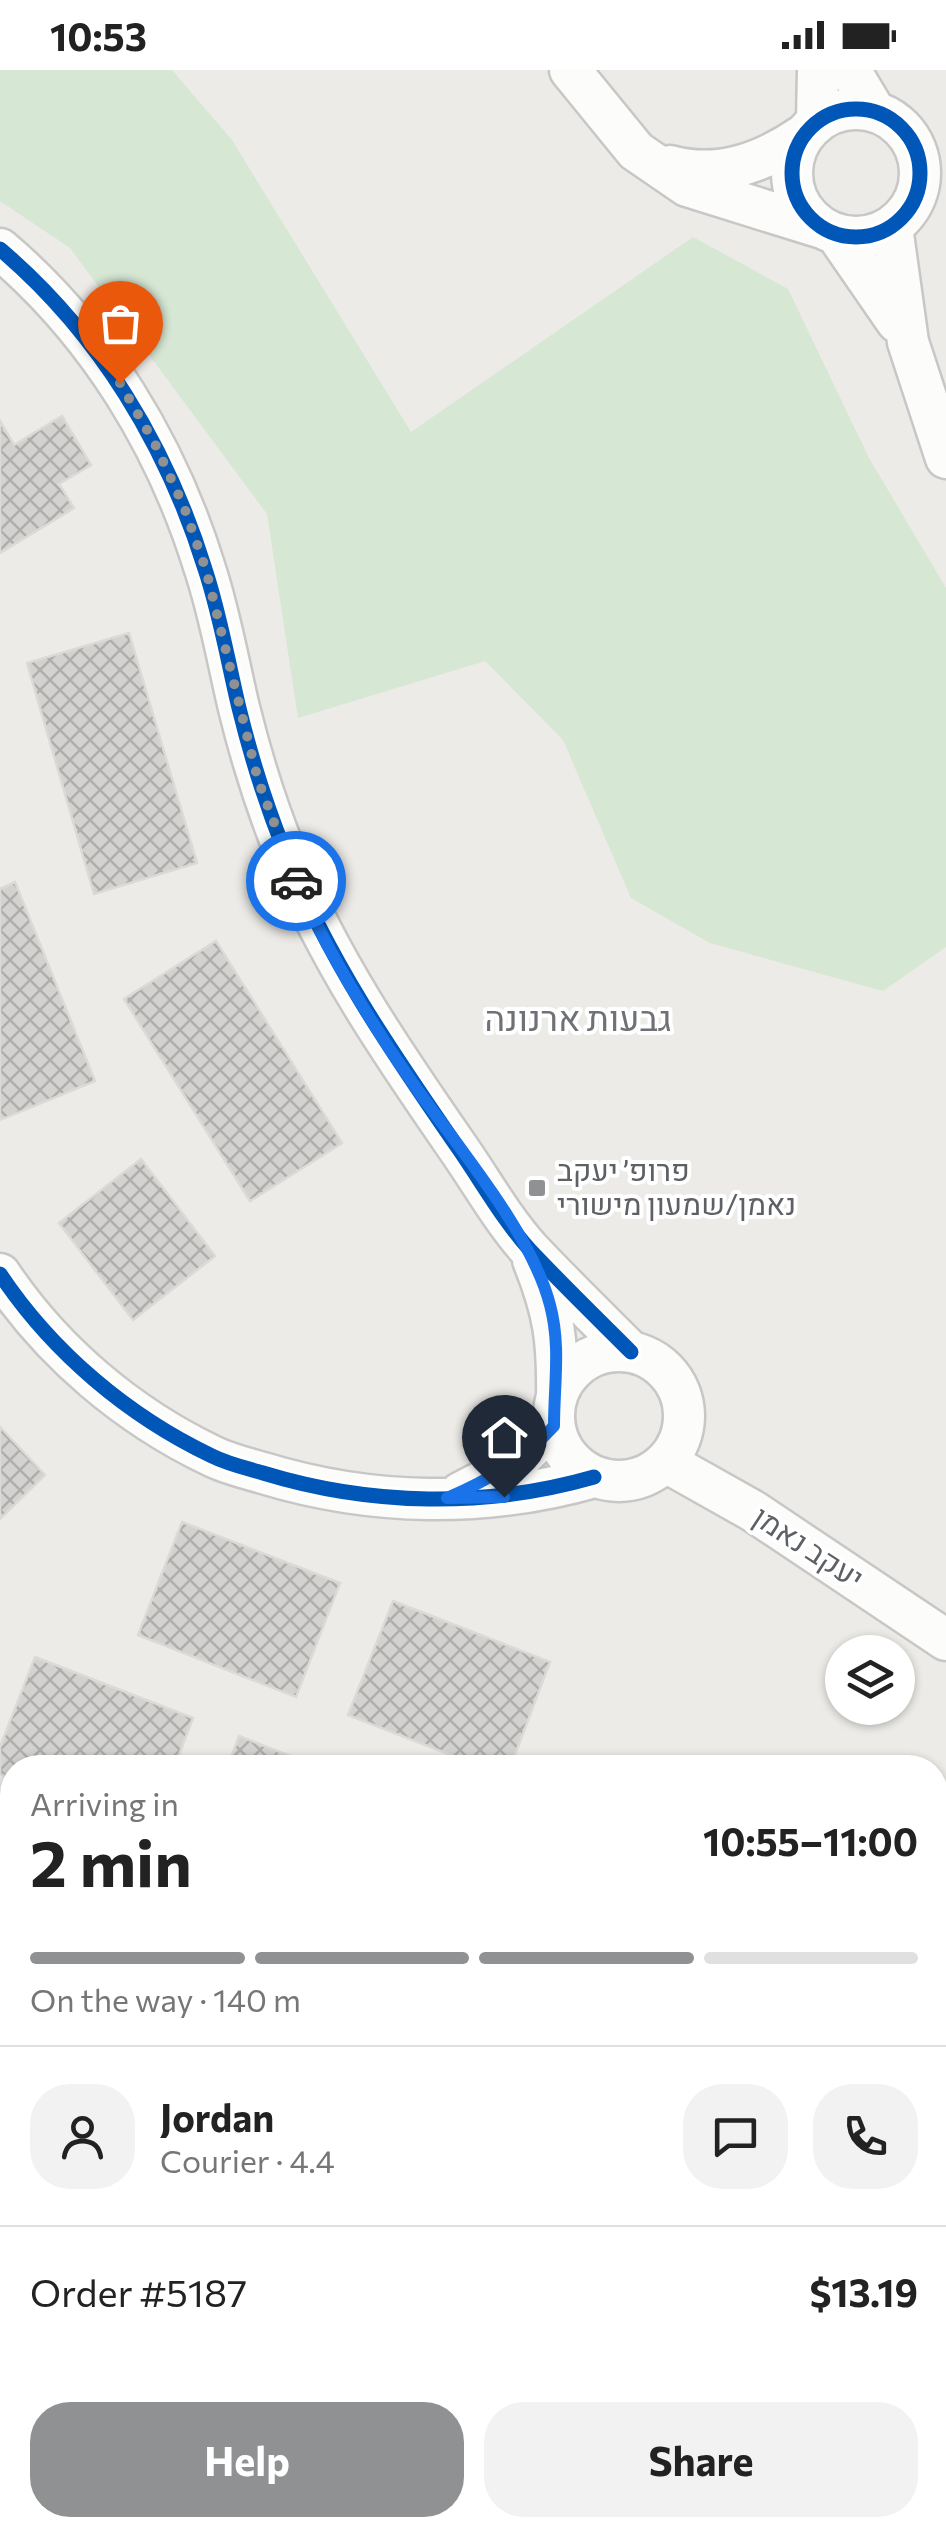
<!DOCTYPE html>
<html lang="en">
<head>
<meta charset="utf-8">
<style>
  :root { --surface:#fff; --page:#f2f2f2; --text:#222; --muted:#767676; --line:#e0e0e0; --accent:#8f9192 }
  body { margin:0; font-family:Commissioner,Heebo,sans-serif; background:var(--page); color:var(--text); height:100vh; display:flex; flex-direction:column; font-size:38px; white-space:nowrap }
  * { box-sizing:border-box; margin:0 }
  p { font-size:32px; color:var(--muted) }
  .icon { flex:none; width:55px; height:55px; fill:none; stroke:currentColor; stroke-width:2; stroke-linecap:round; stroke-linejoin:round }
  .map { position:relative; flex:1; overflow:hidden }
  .side { position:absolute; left:0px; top:1685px; width:948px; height:782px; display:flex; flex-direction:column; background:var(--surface); border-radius:40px 40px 0 0; box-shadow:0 2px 8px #0004 }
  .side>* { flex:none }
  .controls { position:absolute; left:825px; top:1565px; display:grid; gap:20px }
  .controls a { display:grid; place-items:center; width:90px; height:90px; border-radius:50%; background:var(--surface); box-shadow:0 2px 8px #0004; font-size:50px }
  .pin { position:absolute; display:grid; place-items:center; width:85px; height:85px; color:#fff; margin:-102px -42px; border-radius:50% 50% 50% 0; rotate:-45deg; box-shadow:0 0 10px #0007 }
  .pin .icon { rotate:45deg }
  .courier { position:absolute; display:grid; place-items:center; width:100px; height:100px; margin:-50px; border:8px solid #1a73e8; border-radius:50%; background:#fff; color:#222; box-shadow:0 2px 12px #0007 }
  .head em { font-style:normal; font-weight:700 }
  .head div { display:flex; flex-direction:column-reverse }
  .head { display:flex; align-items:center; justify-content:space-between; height:170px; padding:0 30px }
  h1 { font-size:65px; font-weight:700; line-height:75px }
  .bar { display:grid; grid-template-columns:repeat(4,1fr); gap:15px 10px; align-content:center; height:120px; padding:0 30px }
  .bar i { height:12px; border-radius:8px; background:var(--line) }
  .bar .current { background:var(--accent) }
  .bar p { grid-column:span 4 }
  .line { display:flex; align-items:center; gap:25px; padding:0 30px; border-top:2px solid var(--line) }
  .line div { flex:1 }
  .round { display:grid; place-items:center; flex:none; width:105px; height:105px; border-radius:40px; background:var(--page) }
  .cta { display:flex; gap:20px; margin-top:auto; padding:20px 30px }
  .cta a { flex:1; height:115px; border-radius:40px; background:var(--accent); color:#fff; font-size:40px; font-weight:700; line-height:115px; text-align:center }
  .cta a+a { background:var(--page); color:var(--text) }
  .status { display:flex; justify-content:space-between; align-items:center; height:70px; padding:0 50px; background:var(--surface); direction:ltr }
  .status svg { height:28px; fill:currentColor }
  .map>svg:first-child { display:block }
  .green { fill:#d6e7d4 }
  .forest { fill:url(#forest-crowns) }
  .building { fill:url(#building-cross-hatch); stroke:#dbdad6; stroke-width:2.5 }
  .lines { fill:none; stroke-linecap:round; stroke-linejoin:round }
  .street-casing { stroke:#c8c7c7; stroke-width:45 }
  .street { stroke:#fcfcfb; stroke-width:40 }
  .cycleway-casing { stroke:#fff; stroke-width:21 }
  .cycleway { stroke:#0057b8; stroke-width:15 }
  .done { stroke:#8f9192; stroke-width:10; stroke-dasharray:0 18 }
  .route { stroke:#1a73e8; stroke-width:12 }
  .poi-dot { fill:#8f9192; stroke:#fff; stroke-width:4 }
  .labels { text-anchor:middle; stroke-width:8; stroke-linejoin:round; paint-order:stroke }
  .poi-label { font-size:30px; fill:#5d6064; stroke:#fff; text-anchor:start }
  .street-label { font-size:30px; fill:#5d6064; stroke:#fff }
  .quarter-label { font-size:35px; fill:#6e7276; stroke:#fff }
</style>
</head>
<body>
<div class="status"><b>10:53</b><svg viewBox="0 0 49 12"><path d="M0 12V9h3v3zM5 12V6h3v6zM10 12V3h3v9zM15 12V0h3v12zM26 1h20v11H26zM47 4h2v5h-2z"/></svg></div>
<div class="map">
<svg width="946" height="2467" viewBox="0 0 946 2467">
  <defs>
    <pattern id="forest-crowns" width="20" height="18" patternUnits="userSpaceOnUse" patternTransform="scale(2.5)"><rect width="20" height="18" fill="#d6e7d4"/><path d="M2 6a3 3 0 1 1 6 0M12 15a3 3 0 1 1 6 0" fill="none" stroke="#b1bfb0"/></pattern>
    <pattern id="building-cross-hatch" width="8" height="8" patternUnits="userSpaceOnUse" patternTransform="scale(2.5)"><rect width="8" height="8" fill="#d3d2d0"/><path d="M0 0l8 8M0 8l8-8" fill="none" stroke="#aeaeac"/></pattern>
  </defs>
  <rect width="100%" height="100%" fill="#ecebe7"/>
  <path class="green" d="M0,0H172L232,70L411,362L693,167L788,219L869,388L946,518V877L883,921L710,873L631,828L563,670L485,591L298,648L267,444L70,178L0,131Z
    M946,2389V2467H885L890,2455H935V2392Z"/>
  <path class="forest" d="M946,2028V2368L935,2369V2035Z
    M12,2069V2117L0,2139V2078Z
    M449,2455H876L867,2467H444Z"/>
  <path class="building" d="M62,346L91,395L59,414L74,438L0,483V351L14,375Z
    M129,563L197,793L94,824L27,593Z
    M15,812L95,1011L0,1050V819Z
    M216,871L342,1073L250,1131L124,929Z
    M141,1089L215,1186L133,1250L59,1153Z
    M0,1357L45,1405L0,1449Z
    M182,1452L340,1513L296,1627L138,1565Z
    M393,1531L550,1592L510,1698H484L348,1645Z
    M35,1587L193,1648L174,1698H12V1709L0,1704V1677Z
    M239,1666L321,1698H227Z
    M0,2219L12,2224V2351L0,2345Z
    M0,2392L12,2395V2455H62L59,2467H0Z
    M209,2455H390L387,2467H214L205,2465Z"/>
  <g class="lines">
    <defs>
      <path id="street" d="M570,0L636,81L687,116L822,158
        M850,0L874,40
        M792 103a64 64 0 1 1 128 0a64 64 0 1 1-128 0Z
        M817,51L818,0
        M670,96C718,109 762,93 802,66
        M892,157L908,272L946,388
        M837,165L897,252
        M0,179C99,263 167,376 205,499C220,544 228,592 239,638C251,687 266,735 285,782C328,889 391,981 456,1075C480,1109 502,1149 530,1180C563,1215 597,1248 631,1282
        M533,1190C554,1242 558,1271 557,1327
        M0,1204C52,1282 128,1346 212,1386C228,1394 246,1398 263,1403C371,1436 486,1438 594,1407
        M554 1346a65 65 0 1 1 130 0a65 65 0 1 1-130 0Z
        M666,1392L753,1441L946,1570
        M460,1423L512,1396L554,1356
        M0,1816L12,1822
        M166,2467L170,2455"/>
    </defs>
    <use href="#street" class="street-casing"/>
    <use href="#street" class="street"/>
    <defs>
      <path id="cycleway" d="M792 103a64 64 0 1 1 128 0a64 64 0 1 1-128 0Z
        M0,179C99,263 167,376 205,499C220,544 228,592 239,638C251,687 266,735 285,782C328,889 391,981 456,1075C480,1109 502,1149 530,1180C563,1215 597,1248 631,1282
        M0,1204C52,1282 128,1346 212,1386C228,1394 246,1398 263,1403C371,1436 486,1438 594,1407"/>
    </defs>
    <use href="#cycleway" class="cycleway-casing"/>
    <use href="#cycleway" class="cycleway"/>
  </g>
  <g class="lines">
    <path class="done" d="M120,313L155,374L184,437L206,500L258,710L296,811"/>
    <path class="route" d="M296,811C329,885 372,955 419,1022C461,1081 532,1165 550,1235C561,1276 554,1314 554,1356C523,1390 489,1410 447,1428L504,1427"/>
  </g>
  <rect class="poi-dot" x="527" y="1108" width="20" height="20" rx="5"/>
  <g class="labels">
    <g class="poi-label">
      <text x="557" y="1111">פרופ׳ יעקב<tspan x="557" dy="34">נאמן/שמעון מישורי</tspan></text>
    </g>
    <g class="street-label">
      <text transform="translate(808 1478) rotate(33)" y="10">יעקב נאמן</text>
    </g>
    <g class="quarter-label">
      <text x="578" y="961">גבעות ארנונה</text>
    </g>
  </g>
</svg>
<div class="controls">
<a><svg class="icon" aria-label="layers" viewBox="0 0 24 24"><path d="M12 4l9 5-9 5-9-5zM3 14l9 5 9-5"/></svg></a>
</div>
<div class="pin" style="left:120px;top:313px;background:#ea580c"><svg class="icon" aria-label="bag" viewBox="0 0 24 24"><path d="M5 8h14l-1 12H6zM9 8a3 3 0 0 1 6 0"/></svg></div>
<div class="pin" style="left:504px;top:1427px;background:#1f2937"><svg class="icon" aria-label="home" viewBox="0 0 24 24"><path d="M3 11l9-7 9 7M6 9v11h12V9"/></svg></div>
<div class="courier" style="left:296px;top:811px"><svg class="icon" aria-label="car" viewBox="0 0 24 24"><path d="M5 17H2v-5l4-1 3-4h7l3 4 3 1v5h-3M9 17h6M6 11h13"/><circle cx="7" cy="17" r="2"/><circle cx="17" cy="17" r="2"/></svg></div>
<section class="side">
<div class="head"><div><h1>2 min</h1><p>Arriving in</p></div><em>10:55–11:00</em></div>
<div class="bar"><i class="current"></i><i class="current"></i><i class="current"></i><i></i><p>On the way · 140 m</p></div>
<div class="line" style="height:180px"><a class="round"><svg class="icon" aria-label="person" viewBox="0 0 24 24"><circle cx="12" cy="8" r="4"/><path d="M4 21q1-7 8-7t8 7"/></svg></a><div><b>Jordan</b><p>Courier · 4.4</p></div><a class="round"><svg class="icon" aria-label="chat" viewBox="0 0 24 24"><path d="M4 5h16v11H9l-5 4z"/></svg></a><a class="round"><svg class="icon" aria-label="phone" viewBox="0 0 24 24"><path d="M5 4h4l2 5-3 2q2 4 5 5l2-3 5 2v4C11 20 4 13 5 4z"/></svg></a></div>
<div class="line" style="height:130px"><div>Order #5187</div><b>$13.19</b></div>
<div class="cta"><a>Help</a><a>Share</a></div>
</section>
</div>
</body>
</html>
